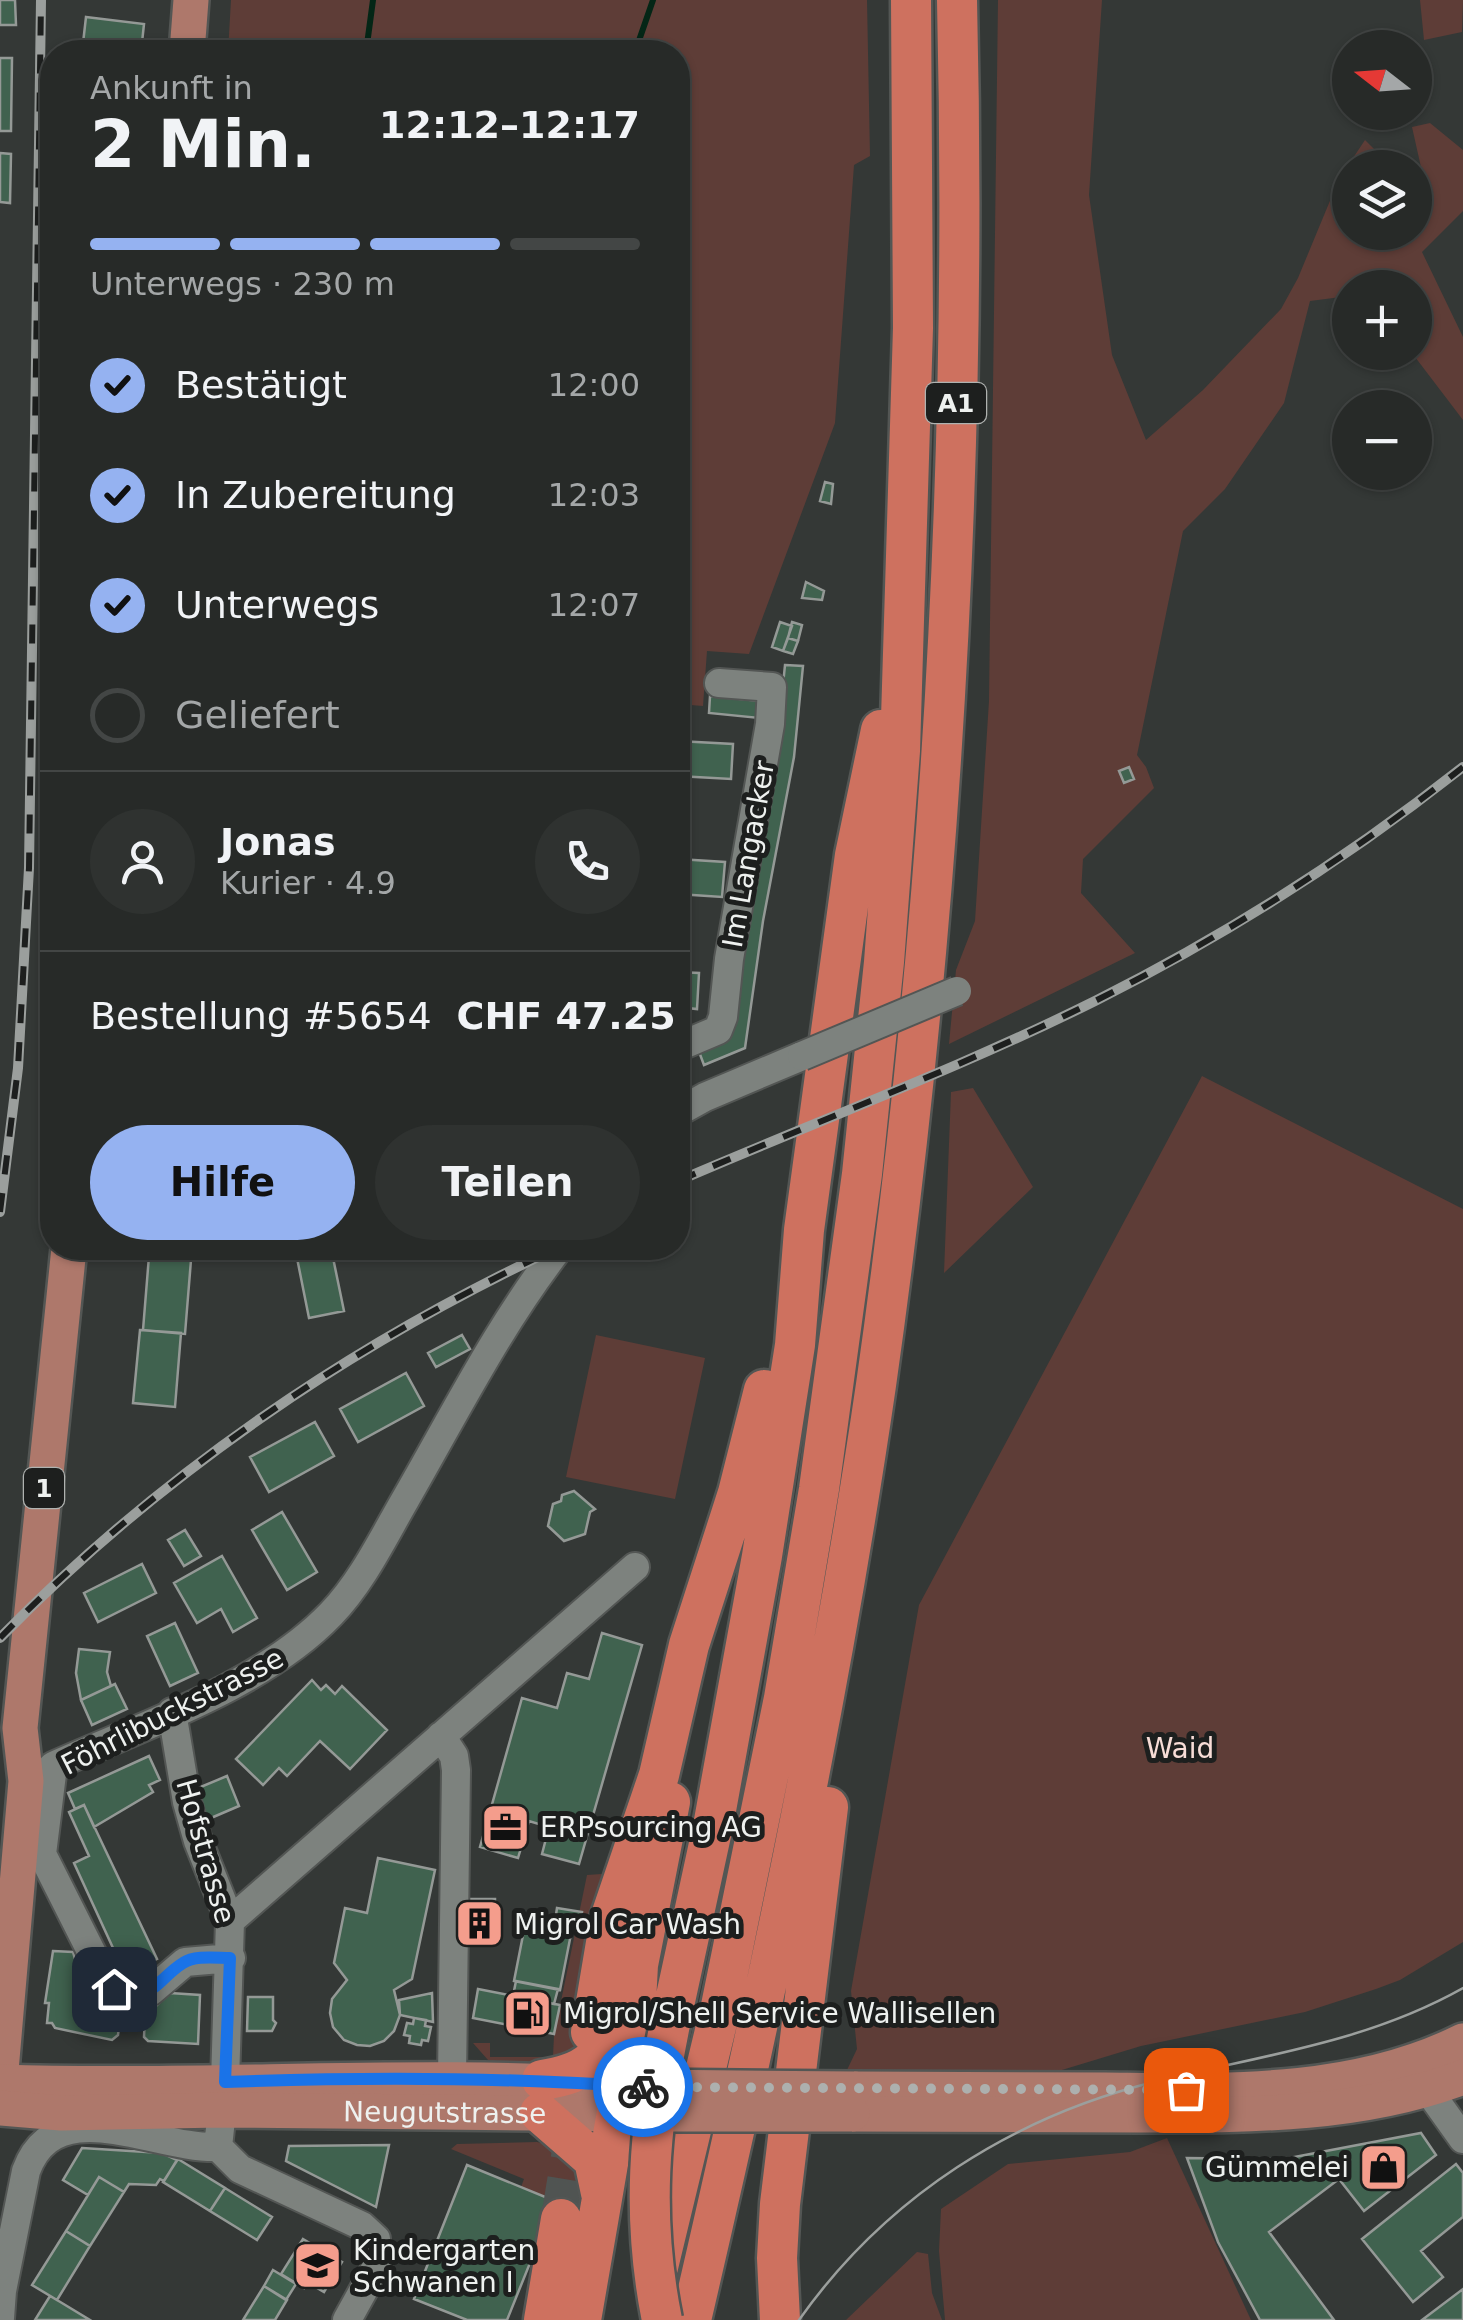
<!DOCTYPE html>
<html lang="de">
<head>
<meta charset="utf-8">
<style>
  :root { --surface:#272a28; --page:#2f3230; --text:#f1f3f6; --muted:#a4a7a8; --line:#434645; --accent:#95b2f1 }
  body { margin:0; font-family:"DejaVu Sans",sans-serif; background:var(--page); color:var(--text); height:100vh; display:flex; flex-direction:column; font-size:38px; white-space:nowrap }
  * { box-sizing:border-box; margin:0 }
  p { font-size:32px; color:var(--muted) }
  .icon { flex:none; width:55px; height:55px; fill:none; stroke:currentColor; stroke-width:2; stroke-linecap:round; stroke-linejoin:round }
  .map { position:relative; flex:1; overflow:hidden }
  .panel { position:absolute; left:40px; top:40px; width:650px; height:1220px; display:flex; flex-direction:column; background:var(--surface); border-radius:40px; box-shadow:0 2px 8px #0004,0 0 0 2px var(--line) }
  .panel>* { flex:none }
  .needle { width:65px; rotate:287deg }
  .tools { position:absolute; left:1332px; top:30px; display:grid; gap:20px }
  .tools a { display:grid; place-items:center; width:100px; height:100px; border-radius:50%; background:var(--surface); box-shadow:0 2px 8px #0004,0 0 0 2px var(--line); font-size:50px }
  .pin { position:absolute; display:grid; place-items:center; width:85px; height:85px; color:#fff; margin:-42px; border-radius:20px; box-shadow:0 5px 15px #0006 }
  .courier { position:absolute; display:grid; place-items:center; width:100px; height:100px; margin:-50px; border:8px solid #1a73e8; border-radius:50%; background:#fff; color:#222; box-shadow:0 2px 12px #0007 }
  .head em { font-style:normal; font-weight:600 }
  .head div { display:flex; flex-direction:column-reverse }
  .head { display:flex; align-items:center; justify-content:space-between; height:170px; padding:0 50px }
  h1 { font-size:65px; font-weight:600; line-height:75px }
  .bar { display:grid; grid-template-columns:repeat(4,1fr); gap:15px 10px; align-content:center; height:120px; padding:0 50px }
  .bar i { height:12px; border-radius:8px; background:var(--line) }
  .bar .selected { background:var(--accent) }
  .bar p { grid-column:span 4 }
  .line { display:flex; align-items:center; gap:25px; padding:0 50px; border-top:2px solid var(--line) }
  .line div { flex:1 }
  .round { display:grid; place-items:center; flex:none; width:105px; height:105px; border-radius:52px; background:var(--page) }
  ol { padding:0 50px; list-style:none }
  li { display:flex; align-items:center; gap:30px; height:110px }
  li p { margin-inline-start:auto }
  li .icon { padding:10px; border-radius:50%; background:var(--accent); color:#111; stroke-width:4 }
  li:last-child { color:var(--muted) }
  li i { width:55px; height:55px; border:5px solid var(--line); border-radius:50% }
  .action { display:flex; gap:20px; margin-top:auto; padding:20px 50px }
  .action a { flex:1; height:115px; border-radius:60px; background:var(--accent); color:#111; font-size:40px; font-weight:600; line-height:115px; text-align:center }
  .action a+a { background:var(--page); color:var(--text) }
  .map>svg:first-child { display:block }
  .green { fill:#5e3d37 }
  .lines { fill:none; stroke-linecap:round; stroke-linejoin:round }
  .stream { stroke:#042616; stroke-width:6 }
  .building { fill:#40624f; stroke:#949996; stroke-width:2.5 }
  .highway-tunnel { stroke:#505452; stroke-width:40; stroke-dasharray:40 20; stroke-linecap:butt }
  .minor-casing { stroke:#535654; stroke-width:32 }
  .major-casing { stroke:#535654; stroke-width:40 }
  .highway-casing { stroke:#535654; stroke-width:45 }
  .minor { stroke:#7d827e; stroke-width:28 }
  .major { stroke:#ae786b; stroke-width:35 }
  .highway { stroke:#ce715f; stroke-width:40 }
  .tram { stroke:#9b9f9d; stroke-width:2.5 }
  .rail-casing { stroke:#9b9f9d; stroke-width:10 }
  .rail { stroke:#1d1f1e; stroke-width:6; stroke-dasharray:19; stroke-linecap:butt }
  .minor-bridge-casing { stroke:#535654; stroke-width:32; stroke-linecap:butt }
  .major-bridge-casing { stroke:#535654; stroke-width:40; stroke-linecap:butt }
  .highway-bridge-casing { stroke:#535654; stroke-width:45; stroke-linecap:butt }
  .minor-bridge { stroke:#7d827e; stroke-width:28 }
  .major-bridge { stroke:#ae786b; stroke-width:35 }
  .highway-bridge { stroke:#ce715f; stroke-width:40 }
  .done { stroke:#adb0ae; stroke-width:10; stroke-dasharray:0 18 }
  .route { stroke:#1a73e8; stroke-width:12 }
  .labels { text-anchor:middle; stroke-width:10; stroke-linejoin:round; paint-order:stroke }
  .shield { fill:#1d1f1e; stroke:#afb2b0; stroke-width:2.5 }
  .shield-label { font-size:25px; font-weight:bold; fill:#eef1ef }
  .street-label { font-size:28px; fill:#eef1ef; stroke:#1d1f1e }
  .park-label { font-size:28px; fill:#f8ddd7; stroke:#1d1f1e }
  .poi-label { font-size:28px; fill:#eef1ef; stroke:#1d1f1e; text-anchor:start }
</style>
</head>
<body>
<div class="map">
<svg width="1463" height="2320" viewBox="0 0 1463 2320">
  <rect width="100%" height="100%" fill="#343836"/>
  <path class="green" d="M231,0H867L870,156L854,165L835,423L749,654L707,651L703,706L678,704V52H228Z
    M998,0H1102L1089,195L1112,355L1146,440L1203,390L1281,309L1298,278L1339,179L1365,140L1392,167L1350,168V232H1415V186L1425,185L1412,127L1430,123L1463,150V211L1422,252L1463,337V420L1412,353L1415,352V288H1350V302L1341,297L1310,301L1284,403L1225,489L1183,531L1137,755L1146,767L1154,788L1083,859L1081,893L1135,953L949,1044L956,970L975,921L989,701Z
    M1420,0H1463L1462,32L1424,40Z
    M1202,1076L1463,1209V1942L1400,1980L1376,1989L1305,2012L1141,2046L1052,2073L847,2070L857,2049L851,1991L919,1605Z
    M973,1088L1033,1187L944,1273L951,1092Z
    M596,1335L705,1358L675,1499L566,1477Z
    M616,1873L602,2034L558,2063L495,2062L488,2060L473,2043H490V2057H553L554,2035L587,1875Z
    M1167,2138L1251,2320H945L939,2251L941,2209L1008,2164L1130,2152Z
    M537,2142L549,2145L573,2159L576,2177L570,2221L555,2201L521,2187L524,2179L451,2149L457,2144Z
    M917,2252L928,2254L932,2293L942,2320H846Z"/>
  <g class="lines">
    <path class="stream" d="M366,52L373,0
      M635,52L653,0"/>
  </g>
  <path class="building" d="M0,0H15L16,25H0Z
    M86,17L144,24L141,52H82Z
    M0,58H12L11,131H0Z
    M0,153L11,154L10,203L0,202Z
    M825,482L833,484L831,504L820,501Z
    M806,582L824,591L822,600L802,598Z
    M780,622L792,626L783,651L772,647Z
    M792,622L802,625L798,641L788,638Z
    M788,638L798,641L793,654L783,651Z
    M785,665L803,666L794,757L763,921L745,1048L704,1065L698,1049L746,918L776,755Z
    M710,696L761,701L759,718L709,713Z
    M678,741L733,744L731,779L678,776Z
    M1129,767L1134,779L1124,783L1119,771Z
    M678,859L725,862L722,897L678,894Z
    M678,972L699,973L697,1009L678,1007Z
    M295,1248H331L344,1311L309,1318Z
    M149,1256L191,1260L185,1334L143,1330Z
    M140,1330L181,1333L175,1407L133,1403Z
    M462,1335L470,1349L436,1367L428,1353Z
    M406,1373L424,1406L358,1442L340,1409Z
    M315,1422L334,1456L269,1492L250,1457Z
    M574,1491L595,1509L590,1512L585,1534L564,1541L548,1526L553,1504L561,1501L562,1495Z
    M282,1512L317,1572L287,1590L252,1530Z
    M185,1530L201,1556L184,1566L168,1540Z
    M222,1556L257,1618L233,1632L221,1609L197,1623L174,1583Z
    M142,1564L156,1593L98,1622L84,1593Z
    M175,1623L198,1673L170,1686L147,1636Z
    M602,1633L642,1645L579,1864L542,1854L549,1827L529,1821L518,1858L480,1847L522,1698L557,1708L567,1673L589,1679Z
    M79,1649L110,1652L107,1672L111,1686L81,1700L76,1673Z
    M312,1680L321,1690L326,1685L335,1694L342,1686L387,1730L350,1769L320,1741L287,1776L279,1768L263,1785L236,1759Z
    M115,1684L127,1709L92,1725L81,1700Z
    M149,1756L160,1780L149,1785L153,1792L94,1827L84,1805L75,1809L68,1793Z
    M227,1776L239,1806L204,1821L191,1791Z
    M84,1805L157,1959L125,1974L74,1863L89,1856L69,1812Z
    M378,1858L435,1870L412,1979L394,1990L400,2015L394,2031L384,2041L370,2046L357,2045L344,2040L333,2027L330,2013L332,1999L347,1980L334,1963L345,1908L367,1913Z
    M471,1899H495V1912H487V1936H471Z
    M557,1908L582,1912L580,1925L555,1921Z
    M525,1925L571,1934L560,1990L514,1981Z
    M53,1951L73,1952L83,1988L104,2012L115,2013L120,2019L118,2035L112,2040L55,2028L52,2023H47L49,2003H45Z
    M516,1981L558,1989L554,2004L513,1996Z
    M478,1989L560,2005L554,2034L473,2018Z
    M170,1993L200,1995L198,2044L148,2041L144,2037L145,2016Z
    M432,1993L433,2022L400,2015L399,2000Z
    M248,1997H273V2020L276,2023L272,2031H247Z
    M414,2018L426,2020L425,2026L431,2027L428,2041L422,2040L421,2045L409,2043L410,2036L404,2035L407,2023L413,2024Z
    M120,2022L145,2023V2028L119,2027Z
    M1421,2133L1436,2155L1364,2211L1339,2179L1269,2232L1334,2320H1260L1218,2242L1187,2158L1284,2159Z
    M389,2145L376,2207L286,2161L289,2146Z
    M82,2148L162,2153L177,2160L164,2181L160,2179L156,2185L129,2184L124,2192L99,2177L88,2195L63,2180Z
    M178,2159L225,2188L210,2211L163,2182Z
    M1456,2164L1463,2173V2217L1421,2251L1443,2277L1413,2302L1362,2239Z
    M467,2165L555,2201L507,2320H467L414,2299Z
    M99,2177L124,2192L90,2246L66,2231Z
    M225,2188L272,2217L257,2240L210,2211Z
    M66,2231L90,2246L57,2300L32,2285Z
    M303,2239L342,2262L324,2292L307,2282L304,2288L281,2274Z
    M273,2270L296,2284L286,2300L264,2286Z
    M264,2286L287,2300L275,2320H243Z
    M1463,2289V2320H1422Z
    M50,2296L57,2300L90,2320H35Z"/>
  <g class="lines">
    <path class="highway-tunnel" d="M561,2219L578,2114"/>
    <defs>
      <path id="minor" d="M678,1047L718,1030L723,1017L729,959L770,724L772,687L719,683
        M678,1112L705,1097L802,1056
        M172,1712L187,1802L198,1841L230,1921L225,2082L218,2147L240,2169L362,2226L376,2239L378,2264L347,2320
        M441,1736L454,1756L456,1770L452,2078
        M230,1921L635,1567
        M231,1958L185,1962L151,1991L141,1994L127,1995L106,1981L42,1854L53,1766C142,1726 262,1686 331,1614C362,1582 383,1538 405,1500C454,1415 499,1325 559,1248
        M1428,2090L1463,2139
        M0,2318L2,2291L26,2171C56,2089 156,2150 218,2147"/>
      <g id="major">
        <path d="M187,52L191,0"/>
        <path d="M0,2082L26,1781L20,1728L69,1248"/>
        <path d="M0,2082C215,2089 429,2070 643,2087"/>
        <path d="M854,2089C938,2089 1022,2089 1105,2090C1226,2091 1352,2096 1463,2041"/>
        <path id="s1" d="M0,2108L61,2113L220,2110L639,2114"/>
        <path d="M852,2114C948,2114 1044,2115 1141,2115C1249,2115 1360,2116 1463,2077"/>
      </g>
      <path id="highway" d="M670,2024L714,1821L762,1556L795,1345L804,1230L855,855L881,730
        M591,2032L610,1919L659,1775L689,1645L738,1493L764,1390
        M542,2080C589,2073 601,2058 621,2015
        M540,2113L594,2160L601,2193
        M658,2267L721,2006L784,1698L819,1489L862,1174L884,962L900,751L913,328L911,0
        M544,2320L561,2219
        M581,2320L636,2002L638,1965L670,1802
        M691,2320C763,2011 830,1700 876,1385C941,927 968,462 957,0
        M780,2320L777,2258L780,2204L828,1807"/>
    </defs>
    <use href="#minor" class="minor-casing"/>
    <use href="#major" class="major-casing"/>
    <use href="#highway" class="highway-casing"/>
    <use href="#minor" class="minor"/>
    <use href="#major" class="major"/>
    <use href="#highway" class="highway"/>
    <path class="tram" d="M799,2320C886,2197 1013,2116 1158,2081C1264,2055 1367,2042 1463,1988"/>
    <defs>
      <path id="rail" d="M678,1181C817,1121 961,1068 1097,1000C1227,935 1349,857 1463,767
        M0,1212L18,1068L29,868L41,0
        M0,1638C159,1475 352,1344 557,1248"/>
    </defs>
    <use href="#rail" class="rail-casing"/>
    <use href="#rail" class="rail"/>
    <defs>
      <path id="minor-bridge" d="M802,1056L957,991"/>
      <path id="major-bridge" d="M643,2087L854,2089
        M639,2114H852"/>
      <path id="highway-bridge" d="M662,2320C641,2216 649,2127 670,2024"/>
    </defs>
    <use href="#minor-bridge" class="minor-bridge-casing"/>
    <use href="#major-bridge" class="major-bridge-casing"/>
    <use href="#highway-bridge" class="highway-bridge-casing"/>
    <use href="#minor-bridge" class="minor-bridge"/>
    <use href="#major-bridge" class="major-bridge"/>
    <use href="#highway-bridge" class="highway-bridge"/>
  </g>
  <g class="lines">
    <path class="done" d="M643,2087L1186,2090"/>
    <path class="route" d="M114,1989C152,2005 156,1980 183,1963C195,1955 216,1958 230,1958L225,2082C365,2077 503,2077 643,2087"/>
  </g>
  <defs>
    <symbol id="office-square" viewBox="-11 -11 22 22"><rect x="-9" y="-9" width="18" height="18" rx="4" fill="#f49d8c" stroke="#1d1f1e"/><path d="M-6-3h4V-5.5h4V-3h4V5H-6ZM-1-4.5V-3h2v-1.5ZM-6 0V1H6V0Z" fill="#111"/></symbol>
    <symbol id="building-square" viewBox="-11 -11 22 22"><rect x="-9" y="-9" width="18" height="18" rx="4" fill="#f49d8c" stroke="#1d1f1e"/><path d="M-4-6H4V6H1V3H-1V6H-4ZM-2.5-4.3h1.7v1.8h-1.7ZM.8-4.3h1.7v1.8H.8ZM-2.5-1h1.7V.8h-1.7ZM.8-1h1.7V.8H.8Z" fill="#111"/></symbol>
    <symbol id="fuel-square" viewBox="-11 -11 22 22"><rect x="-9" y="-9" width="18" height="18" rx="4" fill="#f49d8c" stroke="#1d1f1e"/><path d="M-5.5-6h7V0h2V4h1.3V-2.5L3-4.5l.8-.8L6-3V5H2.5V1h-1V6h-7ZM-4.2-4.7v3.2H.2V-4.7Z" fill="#111"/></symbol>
    <symbol id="shop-square" viewBox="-11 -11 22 22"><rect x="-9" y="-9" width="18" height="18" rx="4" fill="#f49d8c" stroke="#1d1f1e"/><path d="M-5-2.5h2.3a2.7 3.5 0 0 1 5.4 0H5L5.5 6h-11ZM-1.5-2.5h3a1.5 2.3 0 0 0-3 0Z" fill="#111"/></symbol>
    <symbol id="school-square" viewBox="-11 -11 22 22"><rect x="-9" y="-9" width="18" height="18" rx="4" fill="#f49d8c" stroke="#1d1f1e"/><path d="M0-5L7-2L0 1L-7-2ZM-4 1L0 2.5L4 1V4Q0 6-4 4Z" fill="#111"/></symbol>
  </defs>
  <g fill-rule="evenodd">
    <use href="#office-square" x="478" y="1800" width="55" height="55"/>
    <use href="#building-square" x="452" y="1896" width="55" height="55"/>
    <use href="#fuel-square" x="500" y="1986" width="55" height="55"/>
    <use href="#shop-square" x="1356" y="2140" width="55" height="55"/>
    <use href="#school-square" x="290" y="2238" width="55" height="55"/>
  </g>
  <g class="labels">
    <g class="shield">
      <rect x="926" y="383" width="60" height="40" rx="8"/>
      <rect x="24" y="1468" width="40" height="40" rx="8"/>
    </g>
    <g class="shield-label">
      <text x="956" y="412">A1</text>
      <text x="44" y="1497">1</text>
    </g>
    <g class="street-label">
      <text transform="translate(748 854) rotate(-80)" y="10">Im Langacker</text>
      <text transform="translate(172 1711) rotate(-27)" y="10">Föhrlibuckstrasse</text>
      <text transform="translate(206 1851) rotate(74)" y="10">Hofstrasse</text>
      <text dy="10" stroke="none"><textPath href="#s1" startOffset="445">Neugutstrasse</textPath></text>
    </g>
    <g class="park-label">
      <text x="1180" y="1758">Waid</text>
    </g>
    <g class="poi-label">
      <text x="540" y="1837">ERPsourcing AG</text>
      <text x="514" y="1934">Migrol Car Wash</text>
      <text x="563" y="2023">Migrol/Shell Service Wallisellen</text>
      <text x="1349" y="2177" text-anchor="end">Gümmelei</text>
      <text x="353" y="2260">Kindergarten<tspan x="353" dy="32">Schwanen I</tspan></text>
    </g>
  </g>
</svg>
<div class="tools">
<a><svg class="needle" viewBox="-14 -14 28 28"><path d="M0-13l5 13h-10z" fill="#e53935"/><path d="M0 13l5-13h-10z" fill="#a4a7a8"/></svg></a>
<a><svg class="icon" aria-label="layers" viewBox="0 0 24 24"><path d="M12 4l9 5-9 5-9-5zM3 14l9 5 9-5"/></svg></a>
<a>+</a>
<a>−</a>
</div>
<div class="pin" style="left:1186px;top:2090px;background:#ea580c"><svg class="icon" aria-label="bag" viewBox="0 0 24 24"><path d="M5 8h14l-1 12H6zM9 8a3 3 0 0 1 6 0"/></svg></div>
<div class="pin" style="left:114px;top:1989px;background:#1f2937"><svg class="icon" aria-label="home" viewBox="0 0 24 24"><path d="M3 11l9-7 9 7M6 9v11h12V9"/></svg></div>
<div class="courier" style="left:643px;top:2087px"><svg class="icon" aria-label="bike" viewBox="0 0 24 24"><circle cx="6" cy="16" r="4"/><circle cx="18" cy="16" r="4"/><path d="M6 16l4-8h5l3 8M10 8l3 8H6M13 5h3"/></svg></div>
<section class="panel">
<div class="head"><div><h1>2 Min.</h1><p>Ankunft in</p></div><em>12:12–12:17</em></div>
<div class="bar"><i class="selected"></i><i class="selected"></i><i class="selected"></i><i></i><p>Unterwegs · 230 m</p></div>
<ol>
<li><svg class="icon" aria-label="check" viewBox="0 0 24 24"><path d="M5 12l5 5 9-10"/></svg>Bestätigt<p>12:00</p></li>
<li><svg class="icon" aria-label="check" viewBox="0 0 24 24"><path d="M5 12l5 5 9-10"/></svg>In Zubereitung<p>12:03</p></li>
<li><svg class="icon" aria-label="check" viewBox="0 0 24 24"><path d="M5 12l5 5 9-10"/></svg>Unterwegs<p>12:07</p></li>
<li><i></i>Geliefert</li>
</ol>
<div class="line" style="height:180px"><a class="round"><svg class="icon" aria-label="person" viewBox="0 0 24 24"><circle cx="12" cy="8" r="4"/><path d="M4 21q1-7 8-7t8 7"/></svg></a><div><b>Jonas</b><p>Kurier · 4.9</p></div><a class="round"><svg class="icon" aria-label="phone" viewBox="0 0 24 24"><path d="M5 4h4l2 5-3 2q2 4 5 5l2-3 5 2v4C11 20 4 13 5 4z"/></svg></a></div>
<div class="line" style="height:130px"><div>Bestellung #5654</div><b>CHF 47.25</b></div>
<div class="action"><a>Hilfe</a><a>Teilen</a></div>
</section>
</div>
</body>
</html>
